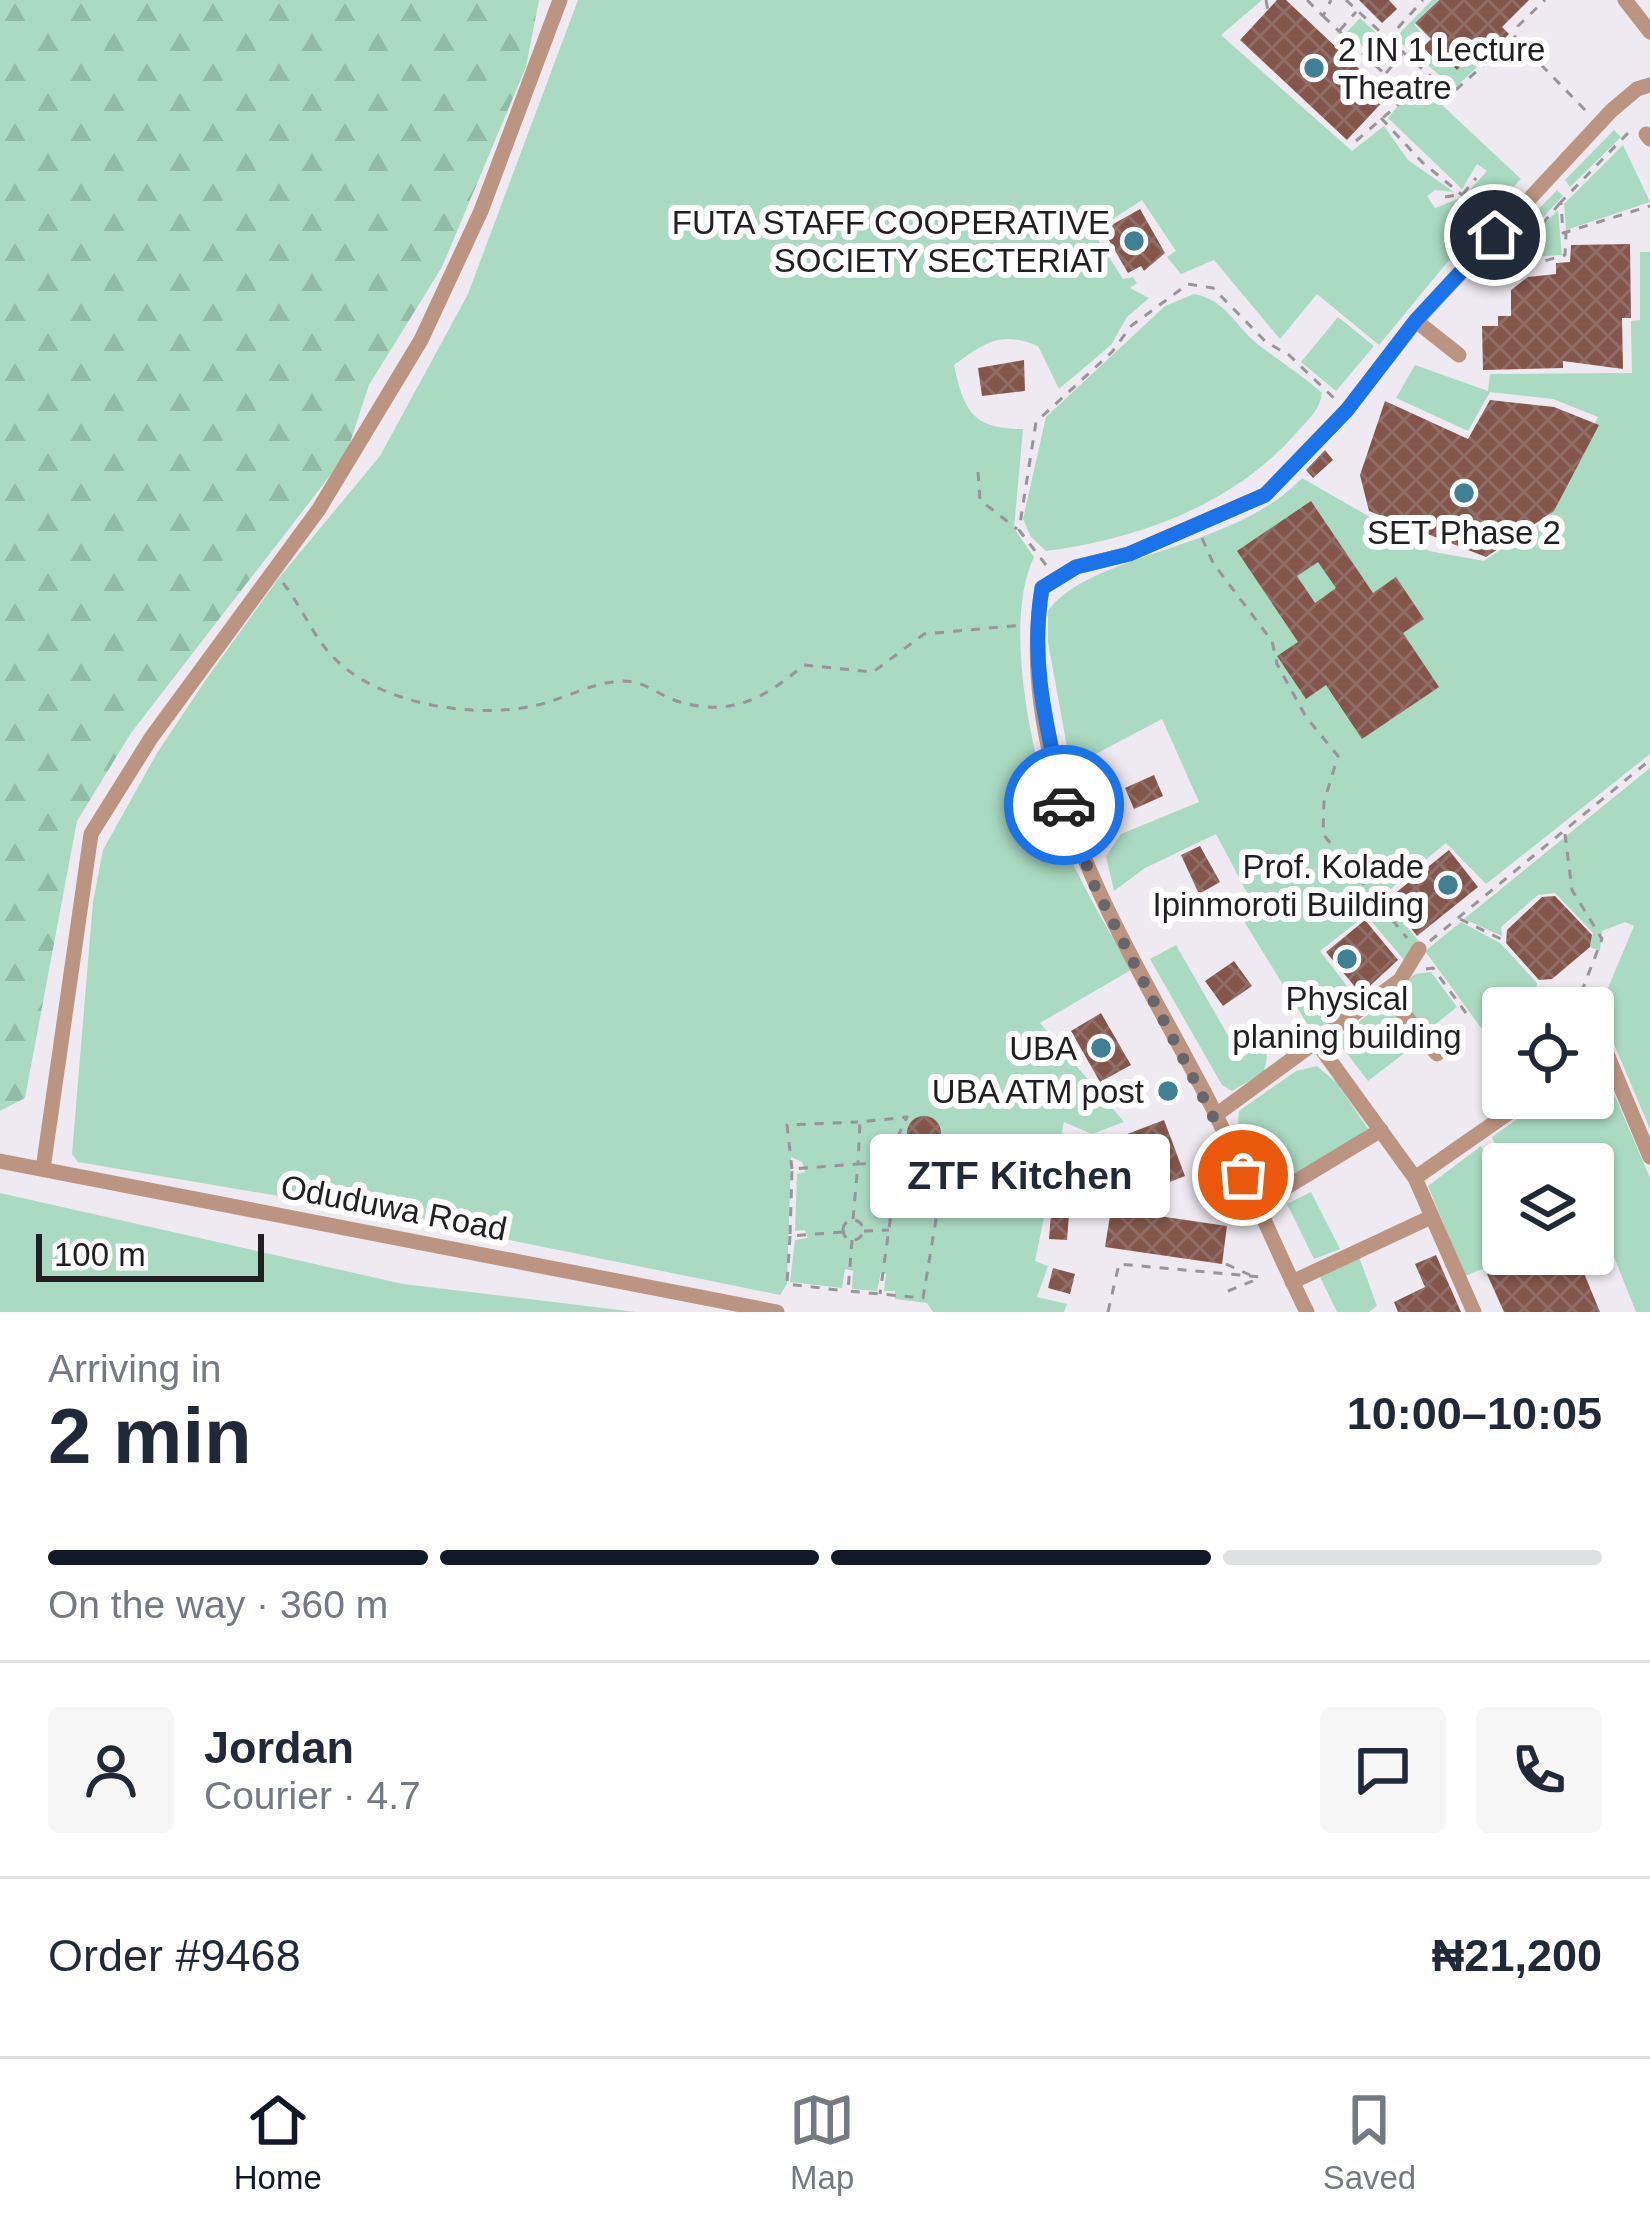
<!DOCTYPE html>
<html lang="en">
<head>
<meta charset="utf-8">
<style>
  :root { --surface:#fff; --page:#f6f6f7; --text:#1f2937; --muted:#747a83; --line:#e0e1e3; --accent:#111827 }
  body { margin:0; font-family:Arial,sans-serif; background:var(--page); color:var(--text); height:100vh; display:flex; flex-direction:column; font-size:45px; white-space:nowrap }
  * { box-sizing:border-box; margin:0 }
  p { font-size:39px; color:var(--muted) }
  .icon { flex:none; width:66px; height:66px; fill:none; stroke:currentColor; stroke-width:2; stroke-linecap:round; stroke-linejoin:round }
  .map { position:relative; height:1312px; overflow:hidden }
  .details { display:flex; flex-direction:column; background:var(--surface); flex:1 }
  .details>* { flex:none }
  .controls { position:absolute; left:1482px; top:987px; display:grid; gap:24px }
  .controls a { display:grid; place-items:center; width:132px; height:132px; border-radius:12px; background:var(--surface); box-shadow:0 3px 9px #0004; font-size:60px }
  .scale { position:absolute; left:36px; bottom:30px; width:228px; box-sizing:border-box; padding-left:12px; border:6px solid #211f22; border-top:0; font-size:33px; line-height:42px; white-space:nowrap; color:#211f22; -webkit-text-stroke:9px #fff; paint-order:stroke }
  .pin { position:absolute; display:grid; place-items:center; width:102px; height:102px; color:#fff; margin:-51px; border:6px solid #fff; border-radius:50%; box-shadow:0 3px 12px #0007 }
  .courier { position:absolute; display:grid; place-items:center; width:120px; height:120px; margin:-60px; border:9px solid #1a73e8; border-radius:50%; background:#fff; color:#222; box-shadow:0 3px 15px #0007 }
  .bubble { position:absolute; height:84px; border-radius:12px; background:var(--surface); box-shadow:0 3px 9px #0004; font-size:39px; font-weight:800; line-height:84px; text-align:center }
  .headline em { font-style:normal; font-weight:800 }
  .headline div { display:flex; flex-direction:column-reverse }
  .headline { display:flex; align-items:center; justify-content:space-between; height:204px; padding:0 48px }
  h1 { font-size:78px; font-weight:800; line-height:90px }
  .bar { display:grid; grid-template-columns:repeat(4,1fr); gap:18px 12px; align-content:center; height:144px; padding:0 48px }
  .bar i { height:15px; border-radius:9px; background:var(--line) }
  .bar .active { background:var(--accent) }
  .bar p { grid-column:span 4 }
  .line { display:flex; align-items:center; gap:30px; padding:0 48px; border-top:3px solid var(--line) }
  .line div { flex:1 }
  .round { display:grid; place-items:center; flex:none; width:126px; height:126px; border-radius:12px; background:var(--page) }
  .tab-bar { display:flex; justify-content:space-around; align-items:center; height:168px; border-top:3px solid var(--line); background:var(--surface); font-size:33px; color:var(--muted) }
  .tab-bar a { display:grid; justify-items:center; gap:6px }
  .tab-bar .active { color:var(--accent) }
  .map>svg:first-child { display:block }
  .green { fill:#aadac1 }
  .forest { fill:url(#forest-firs) }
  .building { fill:url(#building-cross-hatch); fill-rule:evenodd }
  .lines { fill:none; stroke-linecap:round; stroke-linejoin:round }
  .path { stroke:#989499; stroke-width:3; stroke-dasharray:9 9; stroke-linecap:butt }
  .minor { stroke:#bc9482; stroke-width:15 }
  .done { stroke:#69666a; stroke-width:12; stroke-dasharray:0 21.6 }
  .route { stroke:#1a73e8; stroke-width:15 }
  .poi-dot { fill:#408094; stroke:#fff; stroke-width:4.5 }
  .labels { text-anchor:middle; stroke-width:12; stroke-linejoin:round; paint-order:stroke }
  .poi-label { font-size:33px; fill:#211f22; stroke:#fff; text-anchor:end }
  .street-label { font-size:33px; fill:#211f22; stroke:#fff }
</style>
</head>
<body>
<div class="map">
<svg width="1650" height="1312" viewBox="0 0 1650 1312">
  <defs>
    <pattern id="forest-firs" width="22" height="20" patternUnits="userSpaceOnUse" patternTransform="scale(3)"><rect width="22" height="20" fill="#aadac1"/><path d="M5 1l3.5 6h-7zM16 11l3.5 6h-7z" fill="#92bba6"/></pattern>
    <pattern id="building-cross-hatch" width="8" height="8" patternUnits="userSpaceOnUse" patternTransform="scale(3)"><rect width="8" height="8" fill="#83554b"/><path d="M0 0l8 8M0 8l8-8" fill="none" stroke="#916f68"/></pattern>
  </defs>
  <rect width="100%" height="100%" fill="#efeaf1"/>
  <path class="green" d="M578,0H1262L1221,35L1352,151L1384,126L1408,160L1454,192L1435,190L1427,196L1435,208L1460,198L1483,219L1379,345L1317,294L1280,339L1214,260L1181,274L1167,257L1176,251L1142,200L1093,232L1123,279L1133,277L1137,283L1130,288L1149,298L1127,317L1111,345L1059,389L1038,346C1001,330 984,343 954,365C964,412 973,429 1023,429L1014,528L1034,557C1000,627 1036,786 1069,855C1087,895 1110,932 1131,970L1040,1023L1124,1122L1092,1134L1064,1122L1035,1261L1048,1266L1037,1297L1067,1304L1064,1312H933L927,1303L895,1299V1291H884L886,1274L881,1272L877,1291L852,1289L853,1271L845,1269L842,1288L790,1282L795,1240L808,1238L805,1230L795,1231L797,1174L805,1172L802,1162L791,1157L787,1284L780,1295L367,1211L78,1162L72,1154L93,902L103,850L157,753L207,678L278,579L380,456L468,294Z
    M1432,0H1438L1414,24L1425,37L1419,45L1439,66L1446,61L1457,70L1493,37L1501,44L1455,88L1395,38Z
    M1360,18L1397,52L1384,66L1347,32Z
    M1437,90L1446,99L1442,105L1521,179L1490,212L1467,193L1487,171L1477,164L1462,189L1388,118L1402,101Z
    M1614,130L1621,137L1570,187L1565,180Z
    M1623,145L1650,202L1566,230L1564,204Z
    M1557,190L1563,196L1507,256L1501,249Z
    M1558,210L1562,255L1517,258L1519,249Z
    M1640,252H1650V754L1486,884L1446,843L1382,896L1421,944L1405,961L1366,915L1320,951L1357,999L1365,1001L1314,1035L1234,905L1253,904L1216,834L1145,868L1114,891L1106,856L1121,834L1199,802L1162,719L1086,759L1081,752L1069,758L1048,642V611C1089,553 1235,550 1302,478L1429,551L1484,561L1548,518L1598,417L1553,399L1490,392L1468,431L1396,398L1415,365L1488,391L1490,374L1632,373L1631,321L1640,320Z
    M1194,294C1227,300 1235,327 1260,346C1281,362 1302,375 1322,393C1320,410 1308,420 1297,432C1235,504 1139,539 1046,551L1031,537L1023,519L1046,417L1165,306Z
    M1338,317L1374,346L1336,391L1301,362Z
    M1650,768V1129L1594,997L1605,995L1634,926L1625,922L1602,931L1600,951L1590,947L1593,933L1555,893L1538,895L1501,927L1502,936L1464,919Z
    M1461,922L1500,943L1537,983L1534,1008H1503V1058L1425,951Z
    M1176,945L1241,1058L1262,1045L1267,1056L1264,1072L1232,1091L1222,1085L1150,959Z
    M1431,972L1457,1007L1427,1031L1395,993L1415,974Z
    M1386,1001L1419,1042L1368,1081L1336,1039Z
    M1601,1063L1650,1178V1312H1636L1593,1204V1164H1503L1492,1137L1546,1098H1593V1067Z
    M1317,1066L1337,1083L1368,1129L1271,1190L1238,1123L1239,1111L1296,1071Z
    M1481,1146L1503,1201V1254H1518L1465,1276L1428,1186Z
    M1311,1192L1340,1249L1314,1259L1287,1204Z
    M0,1193L403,1284L636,1312H0Z
    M1359,1257L1377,1306L1369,1312H1337L1320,1277Z"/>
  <path class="forest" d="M0,0H539L526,67L442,267L369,385L346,455L131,733L77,821L25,1098L0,1111Z"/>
  <path class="building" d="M1277,0H1286L1388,96L1347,140L1240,40Z
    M1359,0H1389L1397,9L1382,23Z
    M1439,0H1529L1502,27L1509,34L1500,43L1492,35L1457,70L1446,59L1440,65L1423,47L1431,39L1415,23Z
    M1140,209L1165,253L1144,271L1141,266L1128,273L1103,230Z
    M1630,244L1631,318H1622L1623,369L1563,361V368L1483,370L1482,326H1498V316H1511V290L1528,277L1556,274V263L1570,262L1571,245Z
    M1024,360L1025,391L982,396L978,368Z
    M1490,400L1554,407L1599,425L1554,511L1486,557L1369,511L1360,475L1385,401L1468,439Z
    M1325,450L1333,460L1313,478L1306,470Z
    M1311,501L1373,593L1396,577L1424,619L1403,633L1439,687L1362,739L1326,685L1306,699L1277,656L1298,642L1237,551ZM1318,562L1336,588L1315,603L1297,576Z
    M1154,775L1163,796L1134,809L1125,788Z
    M1200,846L1220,882L1199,894L1181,855Z
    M1449,850L1478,887L1417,936L1388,899Z
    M1555,896L1592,935L1590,947L1552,979L1539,980L1506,943L1507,930L1542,897Z
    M1365,920L1398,960L1361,994L1326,952Z
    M1234,961L1252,986L1223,1006L1205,981Z
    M1101,1013L1131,1065L1100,1082L1071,1031Z
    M907 1133a17 17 0 1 1 34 0a17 17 0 1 1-34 0Z
    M1164,1120L1185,1176L1126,1199L1109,1141Z
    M1053,1188L1071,1189L1067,1240L1049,1239Z
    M1111,1209L1227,1226L1222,1264L1105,1247Z
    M1561,1254H1576L1600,1312H1504L1487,1274L1529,1257L1532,1266Z
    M1436,1255L1461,1312H1398L1394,1302L1425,1287L1415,1264Z
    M1053,1268L1075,1274L1070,1294L1048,1288Z"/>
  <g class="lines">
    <path class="path" d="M1266,0L1268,11
      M1307,0L1323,16L1331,0
      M1346,0L1388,39L1423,0
      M1323,16L1408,96L1437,84
      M1340,30L1356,12
      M1388,39L1451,94L1515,37L1518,26L1545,0
      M1516,39L1589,114
      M1386,73L1402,54
      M1381,118L1422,162L1490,218
      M1628,133L1561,202L1563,233L1650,206
      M1356,141L1408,96
      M1445,197L1463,194L1476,178
      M1560,203L1513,259L1527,266L1565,255L1566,233
      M1494,263L1514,283
      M978,472L980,500L1017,529
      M1202,538L1213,563L1272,641L1277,664L1306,717L1338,756L1324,802L1323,834L1407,938
      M1046,565L1019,530L1036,422L1112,352L1131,326L1188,284L1213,288L1266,342L1289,355L1337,401
      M283,583C302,607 313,637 334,658C379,704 472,719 533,706C564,700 589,683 621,681C646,680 658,696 680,702C732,717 765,698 804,665L873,672L924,634L1023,625
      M1565,834L1572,890L1602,939L1581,993L1588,1008
      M1460,919L1501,939
      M1430,941L1650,760
      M1426,969L1433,968L1466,1013
      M1593,1018L1600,1033
      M792,1169L787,1125L858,1122
      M853,1219L858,1164L896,1163
      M843 1230a10 10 0 1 1 20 0a10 10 0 1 1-20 0Z
      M864,1231L889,1230
      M842,1232L790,1236L792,1169L858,1164L860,1122L907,1117L899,1134L909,1143L911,1163H898L880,1294
      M790,1236L787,1284L846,1291
      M852,1240L848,1291L923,1298L945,1165L913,1163
      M1226,1264L1250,1275
      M1228,1291L1260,1278
      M1108,1312L1119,1264L1261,1277"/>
    <path class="minor" d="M1625,0L1650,32
      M1646,134L1650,139
      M1416,321L1459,355
      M1385,991L1437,1054
      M1318,1044L1415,1178L1474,1312
      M1593,1054L1604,1047L1650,1157
      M1216,1115L1400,980L1419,949
      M0,1161L777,1312
      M43,1169L91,834L151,738L319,509L421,340L481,211L560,0
      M1415,1178L1530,1098
      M1257,1205L1381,1130
      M1292,1282L1429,1218
      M1307,1312C1273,1244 1245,1173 1211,1105C1128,944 1012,778 1042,588L1076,567L1129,554L1265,495L1347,410L1416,321L1611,111L1637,89L1650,85"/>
  </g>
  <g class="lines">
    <path class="done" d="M1064,805L1095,887L1243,1175"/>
    <path class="route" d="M1064,805C1048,731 1029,665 1042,588L1076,567L1129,554L1265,495L1347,410L1416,320L1495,235"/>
  </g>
  <g class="poi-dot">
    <circle cx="1314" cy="68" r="12"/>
    <circle cx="1134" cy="241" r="12"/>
    <circle cx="1464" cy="493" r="12"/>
    <circle cx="1448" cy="885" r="12"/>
    <circle cx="1347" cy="959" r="12"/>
    <circle cx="1101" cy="1048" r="12"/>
    <circle cx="1168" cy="1091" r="12"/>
  </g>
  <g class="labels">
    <g class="poi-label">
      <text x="1338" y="61" text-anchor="start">2 IN 1 Lecture<tspan x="1338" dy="38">Theatre</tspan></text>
      <text x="1110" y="234">FUTA STAFF COOPERATIVE<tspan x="1110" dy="38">SOCIETY SECTERIAT</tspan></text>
      <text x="1464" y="544" text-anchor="middle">SET Phase 2</text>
      <text x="1424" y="878">Prof. Kolade<tspan x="1424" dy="38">Ipinmoroti Building</tspan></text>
      <text x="1347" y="1010" text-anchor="middle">Physical<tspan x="1347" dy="38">planing building</tspan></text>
      <text x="1077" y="1060">UBA</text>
      <text x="1144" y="1103">UBA ATM post</text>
    </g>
    <g class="street-label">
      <text transform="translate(394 1207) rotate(11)" y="12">Oduduwa Road</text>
    </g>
  </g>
</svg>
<div class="controls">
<a><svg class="icon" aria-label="locate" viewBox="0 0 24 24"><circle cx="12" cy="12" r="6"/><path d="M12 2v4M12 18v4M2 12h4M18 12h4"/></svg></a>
<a><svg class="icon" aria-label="layers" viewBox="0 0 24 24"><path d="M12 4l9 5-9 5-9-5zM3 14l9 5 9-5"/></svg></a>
</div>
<div class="scale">100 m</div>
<div class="pin" style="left:1243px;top:1175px;background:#ea580c"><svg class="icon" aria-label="bag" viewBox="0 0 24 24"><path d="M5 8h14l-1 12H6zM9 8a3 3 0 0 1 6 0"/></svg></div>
<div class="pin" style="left:1495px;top:235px;background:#1f2937"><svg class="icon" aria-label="home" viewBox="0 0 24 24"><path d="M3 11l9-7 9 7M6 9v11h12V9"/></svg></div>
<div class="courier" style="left:1064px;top:805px"><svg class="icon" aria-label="car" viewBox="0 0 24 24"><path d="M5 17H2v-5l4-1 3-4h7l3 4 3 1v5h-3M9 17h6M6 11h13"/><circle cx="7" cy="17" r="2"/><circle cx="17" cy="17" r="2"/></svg></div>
<div class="bubble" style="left:870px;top:1134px;width:300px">ZTF Kitchen</div>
</div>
<section class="details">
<div class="headline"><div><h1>2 min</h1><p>Arriving in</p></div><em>10:00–10:05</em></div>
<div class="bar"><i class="active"></i><i class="active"></i><i class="active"></i><i></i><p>On the way · 360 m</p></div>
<div class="line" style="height:216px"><a class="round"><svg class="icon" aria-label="person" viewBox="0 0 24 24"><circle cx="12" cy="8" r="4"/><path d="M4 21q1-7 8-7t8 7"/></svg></a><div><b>Jordan</b><p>Courier · 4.7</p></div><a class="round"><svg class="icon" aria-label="chat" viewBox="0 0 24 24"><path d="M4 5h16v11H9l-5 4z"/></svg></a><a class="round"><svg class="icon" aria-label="phone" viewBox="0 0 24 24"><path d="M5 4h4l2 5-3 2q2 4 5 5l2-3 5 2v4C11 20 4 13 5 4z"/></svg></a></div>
<div class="line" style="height:156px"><div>Order #9468</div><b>₦21,200</b></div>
</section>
<nav class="tab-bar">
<a class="active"><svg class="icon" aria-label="home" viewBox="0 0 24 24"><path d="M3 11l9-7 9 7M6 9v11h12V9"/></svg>Home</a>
<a><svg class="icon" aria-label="map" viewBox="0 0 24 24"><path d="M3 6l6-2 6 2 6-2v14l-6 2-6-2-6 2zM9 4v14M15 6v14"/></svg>Map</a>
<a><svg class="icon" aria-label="saved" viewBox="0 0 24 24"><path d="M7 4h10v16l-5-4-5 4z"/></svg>Saved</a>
</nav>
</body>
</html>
